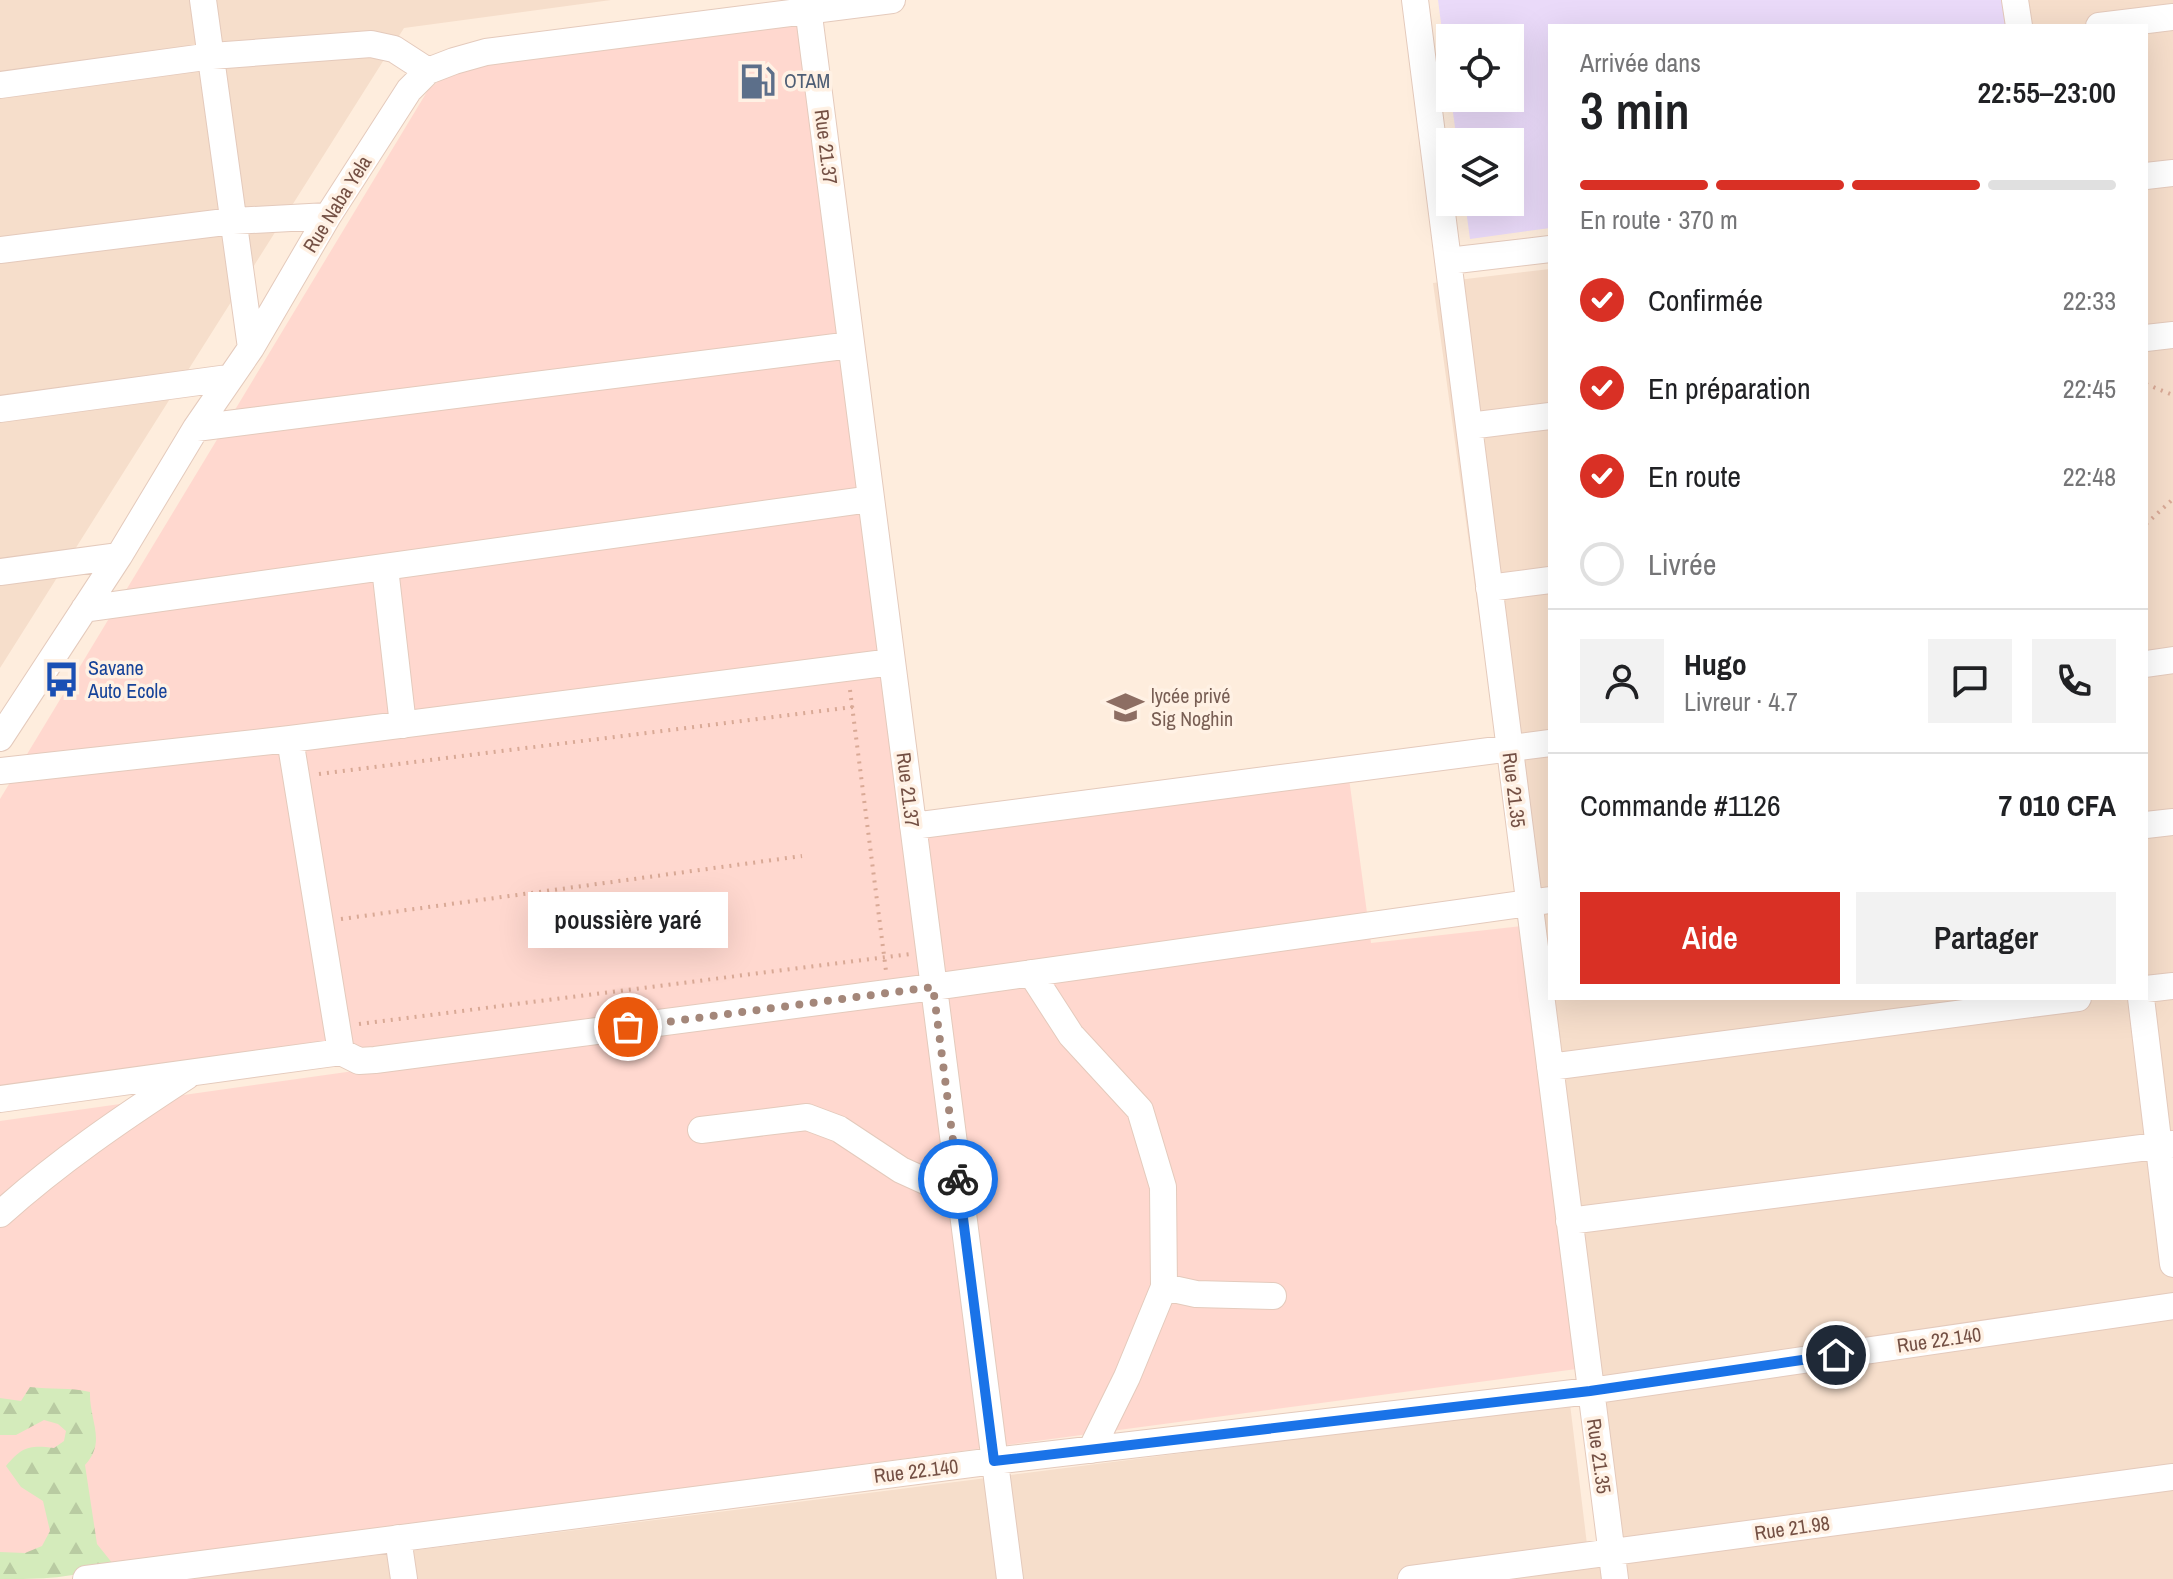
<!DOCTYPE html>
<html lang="fr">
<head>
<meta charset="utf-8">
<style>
  :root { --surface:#fff; --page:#f2f2f2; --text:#202124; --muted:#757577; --line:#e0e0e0; --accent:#d93025 }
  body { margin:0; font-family:"Archivo Narrow",sans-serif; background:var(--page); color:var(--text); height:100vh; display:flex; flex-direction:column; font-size:30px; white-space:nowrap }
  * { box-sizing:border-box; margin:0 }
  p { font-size:26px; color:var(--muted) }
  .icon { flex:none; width:44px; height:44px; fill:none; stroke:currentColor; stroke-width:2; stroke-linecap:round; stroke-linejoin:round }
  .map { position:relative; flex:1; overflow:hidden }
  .panel { position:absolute; left:1548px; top:24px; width:600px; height:976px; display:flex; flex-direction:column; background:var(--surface); border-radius:0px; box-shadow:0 8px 32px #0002 }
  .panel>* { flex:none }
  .fabs { position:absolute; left:1436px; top:24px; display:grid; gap:16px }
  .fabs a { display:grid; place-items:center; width:88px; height:88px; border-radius:0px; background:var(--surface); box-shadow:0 8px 32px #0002; font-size:40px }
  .pin { position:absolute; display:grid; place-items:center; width:68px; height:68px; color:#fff; margin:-34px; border:4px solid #fff; border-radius:50%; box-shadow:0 2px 8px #0007 }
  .courier { position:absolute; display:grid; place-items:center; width:80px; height:80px; margin:-40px; border:6px solid #1a73e8; border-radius:50%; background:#fff; color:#222; box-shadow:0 2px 10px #0007 }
  .bubble { position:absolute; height:56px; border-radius:0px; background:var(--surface); box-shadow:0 8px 32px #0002; font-size:26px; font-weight:600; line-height:56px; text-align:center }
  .overview em { font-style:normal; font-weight:600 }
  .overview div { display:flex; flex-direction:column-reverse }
  .overview { display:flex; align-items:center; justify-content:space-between; height:136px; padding:0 32px }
  h1 { font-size:52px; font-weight:600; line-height:60px }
  .bar { display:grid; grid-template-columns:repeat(4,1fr); gap:12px 8px; align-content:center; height:96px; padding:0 32px }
  .bar i { height:10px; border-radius:6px; background:var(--line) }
  .bar .selected { background:var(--accent) }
  .bar p { grid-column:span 4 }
  .line { display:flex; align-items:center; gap:20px; padding:0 32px; border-top:2px solid var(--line) }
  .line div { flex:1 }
  .round { display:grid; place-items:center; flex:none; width:84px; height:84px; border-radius:0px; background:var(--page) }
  ol { padding:0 32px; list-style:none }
  li { display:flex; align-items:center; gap:24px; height:88px }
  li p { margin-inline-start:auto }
  li .icon { padding:8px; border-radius:50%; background:var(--accent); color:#fff; stroke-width:4 }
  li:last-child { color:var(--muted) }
  li i { width:44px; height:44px; border:4px solid var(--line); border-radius:50% }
  .action { display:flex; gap:16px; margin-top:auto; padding:16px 32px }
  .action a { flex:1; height:92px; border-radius:0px; background:var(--accent); color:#fff; font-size:32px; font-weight:600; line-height:92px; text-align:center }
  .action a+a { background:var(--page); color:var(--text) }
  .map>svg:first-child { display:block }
  .residential { fill:#f6decb }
  .commercial { fill:#ffd8cf }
  .education { fill:#eadaf9 }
  .forest { fill:url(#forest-firs) }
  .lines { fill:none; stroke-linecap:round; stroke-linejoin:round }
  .minor-casing { stroke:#e4cabc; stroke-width:28 }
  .path { stroke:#d9a996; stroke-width:4; stroke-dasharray:2 6; stroke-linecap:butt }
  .minor { stroke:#fff; stroke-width:26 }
  .done { stroke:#a4877a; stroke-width:8; stroke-dasharray:0 14.4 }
  .route { stroke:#1a73e8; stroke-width:10 }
  .labels { text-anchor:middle; stroke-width:7; stroke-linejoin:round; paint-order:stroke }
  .service-label { font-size:20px; fill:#4e5e75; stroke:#fff1e4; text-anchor:start }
  .street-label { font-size:20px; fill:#745044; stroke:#fff1e4 }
  .transit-label { font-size:20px; fill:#164399; stroke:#fff1e4; text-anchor:start }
  .education-label { font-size:20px; fill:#785e54; stroke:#fff1e4; text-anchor:start }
</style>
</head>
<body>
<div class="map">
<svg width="2173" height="1579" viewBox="0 0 2173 1579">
  <defs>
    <pattern id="forest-firs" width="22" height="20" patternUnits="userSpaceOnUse" patternTransform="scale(2)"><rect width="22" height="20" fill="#d4ebbb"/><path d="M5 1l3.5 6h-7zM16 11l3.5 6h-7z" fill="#b9cba2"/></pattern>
  </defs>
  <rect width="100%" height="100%" fill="#feeddd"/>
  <path class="residential" d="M0,0H611L404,28L0,668Z
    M2028,0H2173V1464L1620,1543L1522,926L1433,283L1550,269V998H2146V26H2032Z
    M1570,1404L1589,1561L2173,1484V1579H189Z"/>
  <path class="commercial" d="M798,23L884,655L281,733L331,1058L0,1101V799L428,90L445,76L465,68Z
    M881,674L904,834L1349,778L1371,943L1522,926L1584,1368L0,1579V1121L354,1071L305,746Z"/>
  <path class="education" d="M1438,0H2003L2007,26H1550V228L1470,239L1465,202H1510V142H1457L1451,98H1510V38H1450V92Z"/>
  <path class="forest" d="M30,1387C51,1390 70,1387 90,1392C89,1421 107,1441 85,1465L97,1544L113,1564C73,1579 42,1579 0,1579V1552L25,1553L42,1546L50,1531L43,1501L21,1487L6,1466C22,1447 29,1445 54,1448L64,1441L66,1431L58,1424L44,1420L16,1435H0V1398L21,1401Z"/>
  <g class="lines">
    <defs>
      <path id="minor" d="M203,0L251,348
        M807,0L1010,1579
        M1415,0L1615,1579
        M2015,0L2019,26
        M2099,26L2173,17
        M0,85L212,56L371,44L394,49L428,71
        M2146,176L2173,173
        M0,250L233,221L328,216
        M1448,261L1550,249
        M2146,338L2173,335
        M0,409L228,378
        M1469,426L1550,416
        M196,428L851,345
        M385,568L403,725
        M0,572L119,556
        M1489,588L1550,580
        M84,609L871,499
        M2146,664L2173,660
        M0,738L119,556L196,428L251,348L328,216L409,90L428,71L454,61L486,52L892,0
        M290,739L341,1052
        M0,771L290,739L892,662
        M2146,825L2173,822
        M913,826L1550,743
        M1031,973L1071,1035L1140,1110L1163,1187L1164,1287L1127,1377L1091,1450
        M2146,989L2173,986
        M2141,998L2173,1264
        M1550,1067L2078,998
        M0,1099L341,1052L359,1061L375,1060L933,987L1550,900
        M701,1130L807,1117L839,1129L901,1170L934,1185L959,1184
        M0,1214C58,1162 121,1119 187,1076
        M1569,1221L2173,1144
        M1164,1287L1196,1294L1273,1296
        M398,1538L404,1579
        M86,1579L994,1461L1590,1391L2173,1306
        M1411,1579L2173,1477"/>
    </defs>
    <use href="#minor" class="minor-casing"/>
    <path class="path" d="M2146,384L2173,395
      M2146,524L2173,499
      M850,690L886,971
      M319,774L853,707
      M341,919L802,856
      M359,1024L910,954"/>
    <use href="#minor" class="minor"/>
  </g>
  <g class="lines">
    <path class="done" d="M628,1027L933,987L958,1179"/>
    <path class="route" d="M958,1179L994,1461L1590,1391L1836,1355"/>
  </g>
  <defs>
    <symbol id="fuel-bare" viewBox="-9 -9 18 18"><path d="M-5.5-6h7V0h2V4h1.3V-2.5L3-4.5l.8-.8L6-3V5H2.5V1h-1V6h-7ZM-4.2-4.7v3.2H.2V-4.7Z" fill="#5c6f8a" stroke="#fff1e4" stroke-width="2.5" paint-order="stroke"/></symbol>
    <symbol id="bus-bare" viewBox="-9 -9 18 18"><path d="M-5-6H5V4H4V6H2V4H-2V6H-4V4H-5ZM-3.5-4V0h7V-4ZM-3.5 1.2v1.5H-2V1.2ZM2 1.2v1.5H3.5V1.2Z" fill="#1a4fb4" stroke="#fff1e4" stroke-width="2.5" paint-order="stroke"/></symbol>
    <symbol id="school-bare" viewBox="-9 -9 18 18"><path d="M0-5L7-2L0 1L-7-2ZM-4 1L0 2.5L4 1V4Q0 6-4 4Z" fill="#8d6e63" stroke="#fff1e4" stroke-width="2.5" paint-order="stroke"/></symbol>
  </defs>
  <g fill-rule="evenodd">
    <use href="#fuel-bare" x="732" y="56" width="51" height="51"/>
    <use href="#bus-bare" x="36" y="654" width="51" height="51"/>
    <use href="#school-bare" x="1100" y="682" width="51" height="51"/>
  </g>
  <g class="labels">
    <g class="service-label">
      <text x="784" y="88">OTAM</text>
    </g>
    <g class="street-label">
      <text transform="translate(826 147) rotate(83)" y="7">Rue 21.37</text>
      <text transform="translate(337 204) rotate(-58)" y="7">Rue Naba Yela</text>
      <text transform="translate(908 790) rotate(83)" y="7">Rue 21.37</text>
      <text transform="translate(1514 790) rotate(83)" y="7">Rue 21.35</text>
      <text transform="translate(1939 1340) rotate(-8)" y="7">Rue 22.140</text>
      <text transform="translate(1599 1456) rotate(82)" y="7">Rue 21.35</text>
      <text transform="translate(916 1471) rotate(-7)" y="7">Rue 22.140</text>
      <text transform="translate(1792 1528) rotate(-8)" y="7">Rue 21.98</text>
    </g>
    <g class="transit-label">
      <text x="88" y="675">Savane<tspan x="88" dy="23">Auto Ecole</tspan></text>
    </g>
    <g class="education-label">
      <text x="1151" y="703">lycée privé<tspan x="1151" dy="23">Sig Noghin</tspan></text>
    </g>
  </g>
</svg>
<div class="fabs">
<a><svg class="icon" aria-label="locate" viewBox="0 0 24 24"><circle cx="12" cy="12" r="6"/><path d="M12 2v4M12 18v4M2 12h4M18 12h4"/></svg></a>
<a><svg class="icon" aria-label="layers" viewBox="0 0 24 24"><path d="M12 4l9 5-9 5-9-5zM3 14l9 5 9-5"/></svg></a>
</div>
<div class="pin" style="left:628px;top:1027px;background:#ea580c"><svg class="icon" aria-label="bag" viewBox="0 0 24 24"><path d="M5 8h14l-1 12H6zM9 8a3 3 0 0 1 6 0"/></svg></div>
<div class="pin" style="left:1836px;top:1355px;background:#1f2937"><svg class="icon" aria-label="home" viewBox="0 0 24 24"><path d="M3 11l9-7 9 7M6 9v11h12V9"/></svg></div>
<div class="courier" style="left:958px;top:1179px"><svg class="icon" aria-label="bike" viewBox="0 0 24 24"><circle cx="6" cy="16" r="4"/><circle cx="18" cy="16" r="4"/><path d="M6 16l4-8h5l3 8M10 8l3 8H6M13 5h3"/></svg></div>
<div class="bubble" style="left:528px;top:892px;width:200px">poussière yaré</div>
<section class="panel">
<div class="overview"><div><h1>3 min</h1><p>Arrivée dans</p></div><em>22:55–23:00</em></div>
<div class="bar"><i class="selected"></i><i class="selected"></i><i class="selected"></i><i></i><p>En route · 370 m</p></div>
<ol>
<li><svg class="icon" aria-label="check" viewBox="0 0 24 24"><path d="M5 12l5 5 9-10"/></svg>Confirmée<p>22:33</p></li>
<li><svg class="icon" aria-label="check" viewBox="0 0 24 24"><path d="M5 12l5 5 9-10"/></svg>En préparation<p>22:45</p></li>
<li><svg class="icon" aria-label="check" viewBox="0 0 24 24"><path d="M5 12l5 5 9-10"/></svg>En route<p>22:48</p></li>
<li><i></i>Livrée</li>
</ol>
<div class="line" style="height:144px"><a class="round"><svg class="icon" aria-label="person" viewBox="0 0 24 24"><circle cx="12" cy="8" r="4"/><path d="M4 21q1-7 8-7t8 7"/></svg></a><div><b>Hugo</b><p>Livreur · 4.7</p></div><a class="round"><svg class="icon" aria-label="chat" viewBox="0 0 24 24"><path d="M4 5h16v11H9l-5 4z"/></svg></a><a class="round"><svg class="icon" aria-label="phone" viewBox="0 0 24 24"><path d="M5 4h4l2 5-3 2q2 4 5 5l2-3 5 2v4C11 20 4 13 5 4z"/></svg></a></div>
<div class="line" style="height:104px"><div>Commande #1126</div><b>7 010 CFA</b></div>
<div class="action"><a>Aide</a><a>Partager</a></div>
</section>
</div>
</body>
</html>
